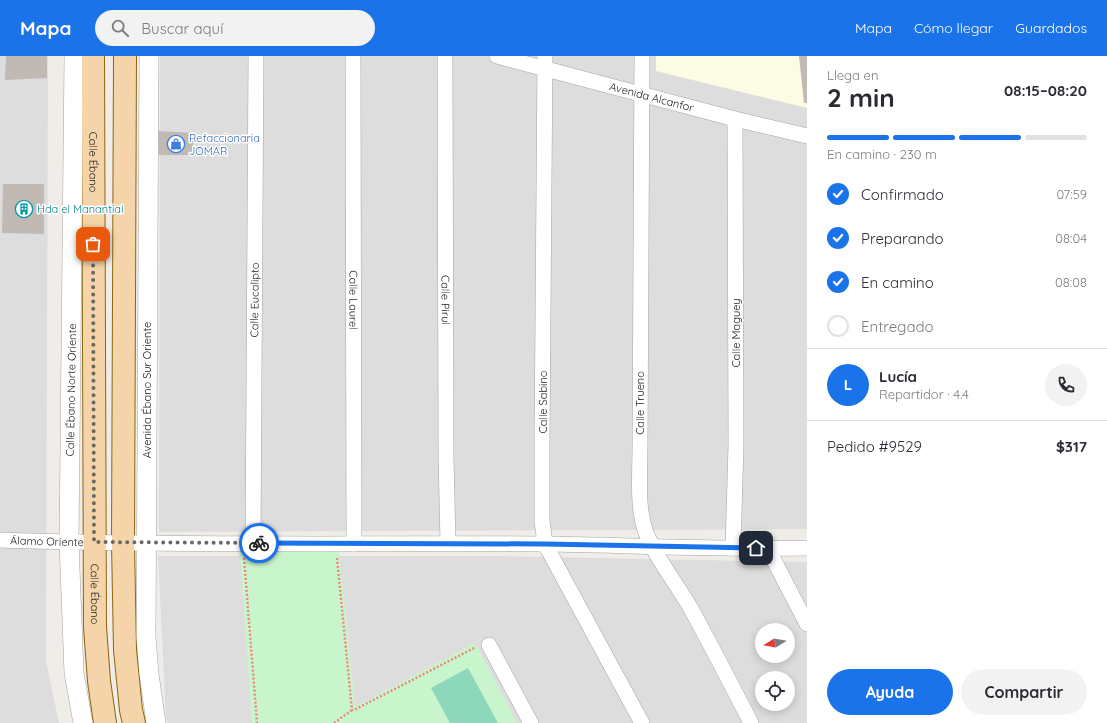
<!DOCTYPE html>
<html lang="es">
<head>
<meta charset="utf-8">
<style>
  :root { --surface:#fff; --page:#f2f2f3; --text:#2b2b33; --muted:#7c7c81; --line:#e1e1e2; --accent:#1a73e8 }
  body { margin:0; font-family:Quicksand,sans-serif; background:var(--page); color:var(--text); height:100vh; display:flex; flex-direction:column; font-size:15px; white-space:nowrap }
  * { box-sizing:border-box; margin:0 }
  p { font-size:13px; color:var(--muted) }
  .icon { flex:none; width:22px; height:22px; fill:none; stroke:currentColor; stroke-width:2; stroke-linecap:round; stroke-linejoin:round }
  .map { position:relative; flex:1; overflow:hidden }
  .sheet { display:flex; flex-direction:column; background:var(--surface); width:300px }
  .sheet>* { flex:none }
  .needle { width:26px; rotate:259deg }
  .controls { position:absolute; left:755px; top:567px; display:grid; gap:8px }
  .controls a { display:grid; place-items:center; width:40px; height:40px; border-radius:50%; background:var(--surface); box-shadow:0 2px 10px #0003; font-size:20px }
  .pin { position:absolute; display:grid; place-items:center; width:34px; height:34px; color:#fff; margin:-17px; border-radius:8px; box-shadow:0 2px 6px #0006 }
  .courier { position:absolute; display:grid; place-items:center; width:40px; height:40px; margin:-20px; border:3px solid #1a73e8; border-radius:50%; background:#fff; color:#222; box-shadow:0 1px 5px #0007 }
  .overview em { font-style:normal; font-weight:700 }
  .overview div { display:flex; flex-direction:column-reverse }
  .overview { display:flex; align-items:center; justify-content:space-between; height:68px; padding:0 20px }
  h1 { font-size:26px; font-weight:700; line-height:30px }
  .bar { display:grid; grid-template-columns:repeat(4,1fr); gap:6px 4px; align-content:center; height:48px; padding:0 20px }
  .bar i { height:5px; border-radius:3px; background:var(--line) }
  .bar .active { background:var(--accent) }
  .bar p { grid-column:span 4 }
  .line { display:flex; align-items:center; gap:10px; padding:0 20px; border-top:1px solid var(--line) }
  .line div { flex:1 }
  .round { display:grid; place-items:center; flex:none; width:42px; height:42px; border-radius:21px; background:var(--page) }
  ol { padding:0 20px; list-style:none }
  li { display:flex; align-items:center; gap:12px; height:44px }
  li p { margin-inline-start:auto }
  li .icon { padding:4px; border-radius:50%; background:var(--accent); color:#fff; stroke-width:4 }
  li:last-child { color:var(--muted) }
  li i { width:22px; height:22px; border:2px solid var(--line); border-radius:50% }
  .cta { display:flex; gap:8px; margin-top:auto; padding:8px 20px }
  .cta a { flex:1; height:46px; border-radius:24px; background:var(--accent); color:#fff; font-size:16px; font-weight:700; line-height:46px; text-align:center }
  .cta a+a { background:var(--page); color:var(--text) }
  header { display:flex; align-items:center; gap:24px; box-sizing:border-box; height:56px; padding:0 20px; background:var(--accent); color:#fff }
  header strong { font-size:19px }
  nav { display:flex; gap:22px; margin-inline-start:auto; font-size:14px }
  .search { width:280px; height:36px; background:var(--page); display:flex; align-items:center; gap:10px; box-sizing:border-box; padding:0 14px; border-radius:22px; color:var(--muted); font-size:15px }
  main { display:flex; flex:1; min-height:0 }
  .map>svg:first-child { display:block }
  .residential { fill:#dedddd; fill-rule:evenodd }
  .education { fill:#fcfce4 }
  .park { fill:#c9f5cd }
  .pitch { fill:#8dd8bc }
  .building { fill:#c0b9b4 }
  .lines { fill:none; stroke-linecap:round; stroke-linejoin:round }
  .minor-casing { stroke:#a4a4a4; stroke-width:16 }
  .tertiary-casing { stroke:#a4a4a4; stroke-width:20 }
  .primary-casing { stroke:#8f660d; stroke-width:24 }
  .path { stroke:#ee887a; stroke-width:2.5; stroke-dasharray:2 2; stroke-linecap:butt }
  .minor { stroke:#fff; stroke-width:15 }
  .tertiary { stroke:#fff; stroke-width:19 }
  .primary { stroke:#f4d4a8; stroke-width:22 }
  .done { stroke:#696866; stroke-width:4; stroke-dasharray:0 7.2 }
  .route { stroke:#1a73e8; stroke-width:5 }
  .labels { text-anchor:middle; stroke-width:3; stroke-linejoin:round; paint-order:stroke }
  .street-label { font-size:11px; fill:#202020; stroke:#fff }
  .shop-label { font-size:11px; fill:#366cbe; stroke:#fff; text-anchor:start }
  .culture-label { font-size:11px; fill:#0d838f; stroke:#fff; text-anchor:start }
</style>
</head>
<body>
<header>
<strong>Mapa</strong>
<div class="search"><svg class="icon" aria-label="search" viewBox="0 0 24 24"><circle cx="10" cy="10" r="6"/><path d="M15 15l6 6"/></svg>Buscar aquí</div>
<nav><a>Mapa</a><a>Cómo llegar</a><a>Guardados</a></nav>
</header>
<main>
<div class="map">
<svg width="807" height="667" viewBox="0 0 807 667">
  <rect width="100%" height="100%" fill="#f0ede8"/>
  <path class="residential" d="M0,0H48L46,605L59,667H0Z
    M160,0H807V473L159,476Z
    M158,500H497L807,506V667H168L166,663ZM762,574H788V600H762ZM762,622H788V648H762Z"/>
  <path class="education" d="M656,0H807V52L656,15Z"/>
  <path class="park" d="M339,494L355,651L475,587L517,667H252L240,496Z"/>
  <path class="pitch" d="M468,612L498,667H450L431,632Z"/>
  <path class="building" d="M6,0H47V22L5,24Z
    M799,0H807V47H804Z
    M158,75L194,77L192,99H159Z
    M3,128H44V178L2,177Z"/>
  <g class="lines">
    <defs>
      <g id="minor">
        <path id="s1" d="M353,0L354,488"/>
        <path id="s2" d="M445,0L446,400L448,488"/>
        <path id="s3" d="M497,0L735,63L807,80"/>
        <path d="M545,0L542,387V465L545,488L642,667"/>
        <path d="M642,0L640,392C640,419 637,449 645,474C654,499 676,527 690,551C711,589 731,628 751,667"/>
        <path id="s4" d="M0,484C181,490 362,487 543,488C631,489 719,494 807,492"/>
        <path id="s5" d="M253,487L256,0"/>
        <path d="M733,492L736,389L735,63"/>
        <path d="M768,493L807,568"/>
        <path d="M489,589L531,667"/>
      </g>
      <path id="tertiary" d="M74,0L69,486L74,617L83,667
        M149,0L146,581L149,618L156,667"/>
      <g id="primary">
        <path id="s6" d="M93,0L95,571L99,625L105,667"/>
        <path d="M125,0L123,487L125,594L131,654L134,667"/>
      </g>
    </defs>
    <use href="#minor" class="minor-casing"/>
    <use href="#tertiary" class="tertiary-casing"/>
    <use href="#primary" class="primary-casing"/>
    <path class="path" d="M244,502L257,667
      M337,502L352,654H354L476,591
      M334,667L352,654"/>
    <use href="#minor" class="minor"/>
    <use href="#tertiary" class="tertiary"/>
    <use href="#primary" class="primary"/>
  </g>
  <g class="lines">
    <path class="done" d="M93,188L94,486L259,487"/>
    <path class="route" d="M259,487L545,488L756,492"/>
  </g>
  <defs>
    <symbol id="shop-ring" viewBox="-11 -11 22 22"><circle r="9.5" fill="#fff" stroke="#3f7fe0" stroke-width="1.5"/><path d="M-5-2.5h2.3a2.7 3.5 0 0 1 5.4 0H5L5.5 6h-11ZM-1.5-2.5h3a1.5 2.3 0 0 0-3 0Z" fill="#3f7fe0"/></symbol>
    <symbol id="building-ring" viewBox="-11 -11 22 22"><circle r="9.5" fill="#fff" stroke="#0f9aa8" stroke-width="1.5"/><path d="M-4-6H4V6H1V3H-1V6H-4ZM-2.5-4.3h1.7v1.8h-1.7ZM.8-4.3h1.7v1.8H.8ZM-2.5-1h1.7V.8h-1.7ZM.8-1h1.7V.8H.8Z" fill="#0f9aa8"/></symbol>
  </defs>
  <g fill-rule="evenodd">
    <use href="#shop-ring" x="166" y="78" width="20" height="20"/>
    <use href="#building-ring" x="14" y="143" width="20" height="20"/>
  </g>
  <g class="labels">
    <g class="street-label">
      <text dy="4" stroke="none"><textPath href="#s3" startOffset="160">Avenida Alcanfor</textPath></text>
      <text dy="4" stroke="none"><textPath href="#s6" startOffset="106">Calle Ébano</textPath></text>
      <text dy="4" stroke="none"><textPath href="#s5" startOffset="243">Calle Eucalipto</textPath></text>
      <text dy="4" stroke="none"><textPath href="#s1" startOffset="244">Calle Laurel</textPath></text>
      <text dy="4" stroke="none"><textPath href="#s2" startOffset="244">Calle Pirul</textPath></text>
      <text transform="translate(736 277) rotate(-90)" y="4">Calle Maguey</text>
      <text transform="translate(71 334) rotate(-89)" y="4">Calle Ébano Norte Oriente</text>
      <text transform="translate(147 334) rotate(-90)" y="4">Avenida Ébano Sur Oriente</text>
      <text transform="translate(543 346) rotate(-90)" y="4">Calle Sabino</text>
      <text transform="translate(640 347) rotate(-90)" y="4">Calle Trueno</text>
      <text dy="4" stroke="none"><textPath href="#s4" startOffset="47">Álamo Oriente</textPath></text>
      <text dy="4" stroke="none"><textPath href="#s6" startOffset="538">Calle Ébano</textPath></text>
    </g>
    <g class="shop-label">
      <text x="189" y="86">Refaccionaria<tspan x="189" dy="13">JOMAR</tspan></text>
    </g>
    <g class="culture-label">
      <text x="37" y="157">Hda el Manantial</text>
    </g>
  </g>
</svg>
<div class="controls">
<a><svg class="needle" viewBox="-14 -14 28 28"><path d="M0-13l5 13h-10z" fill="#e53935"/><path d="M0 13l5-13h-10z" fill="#7c7c81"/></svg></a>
<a><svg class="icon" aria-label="locate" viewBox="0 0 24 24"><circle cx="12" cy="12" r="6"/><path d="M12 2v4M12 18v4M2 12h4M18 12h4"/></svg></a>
</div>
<div class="pin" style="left:93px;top:188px;background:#ea580c"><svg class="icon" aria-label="bag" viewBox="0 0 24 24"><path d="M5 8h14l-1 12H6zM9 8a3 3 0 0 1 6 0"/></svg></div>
<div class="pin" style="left:756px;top:492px;background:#1f2937"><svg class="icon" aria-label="home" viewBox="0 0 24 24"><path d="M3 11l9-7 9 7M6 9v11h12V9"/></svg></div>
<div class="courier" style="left:259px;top:487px"><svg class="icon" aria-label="bike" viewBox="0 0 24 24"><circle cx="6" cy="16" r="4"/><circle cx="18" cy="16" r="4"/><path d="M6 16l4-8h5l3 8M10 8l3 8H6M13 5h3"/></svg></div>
</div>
<section class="sheet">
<div class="overview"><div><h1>2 min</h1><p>Llega en</p></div><em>08:15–08:20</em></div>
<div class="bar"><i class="active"></i><i class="active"></i><i class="active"></i><i></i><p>En camino · 230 m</p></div>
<ol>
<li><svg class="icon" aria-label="check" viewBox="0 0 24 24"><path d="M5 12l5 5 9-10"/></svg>Confirmado<p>07:59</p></li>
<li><svg class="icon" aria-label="check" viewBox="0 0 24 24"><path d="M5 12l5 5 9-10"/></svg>Preparando<p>08:04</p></li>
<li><svg class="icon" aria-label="check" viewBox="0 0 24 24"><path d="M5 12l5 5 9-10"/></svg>En camino<p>08:08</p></li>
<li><i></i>Entregado</li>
</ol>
<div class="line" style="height:72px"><b class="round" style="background:var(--accent);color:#fff">L</b><div><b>Lucía</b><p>Repartidor · 4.4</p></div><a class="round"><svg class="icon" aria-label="phone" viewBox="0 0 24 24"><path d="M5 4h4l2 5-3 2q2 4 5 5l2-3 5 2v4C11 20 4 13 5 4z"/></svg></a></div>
<div class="line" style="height:52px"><div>Pedido #9529</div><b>$317</b></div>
<div class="cta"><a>Ayuda</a><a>Compartir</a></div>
</section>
</main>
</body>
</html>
